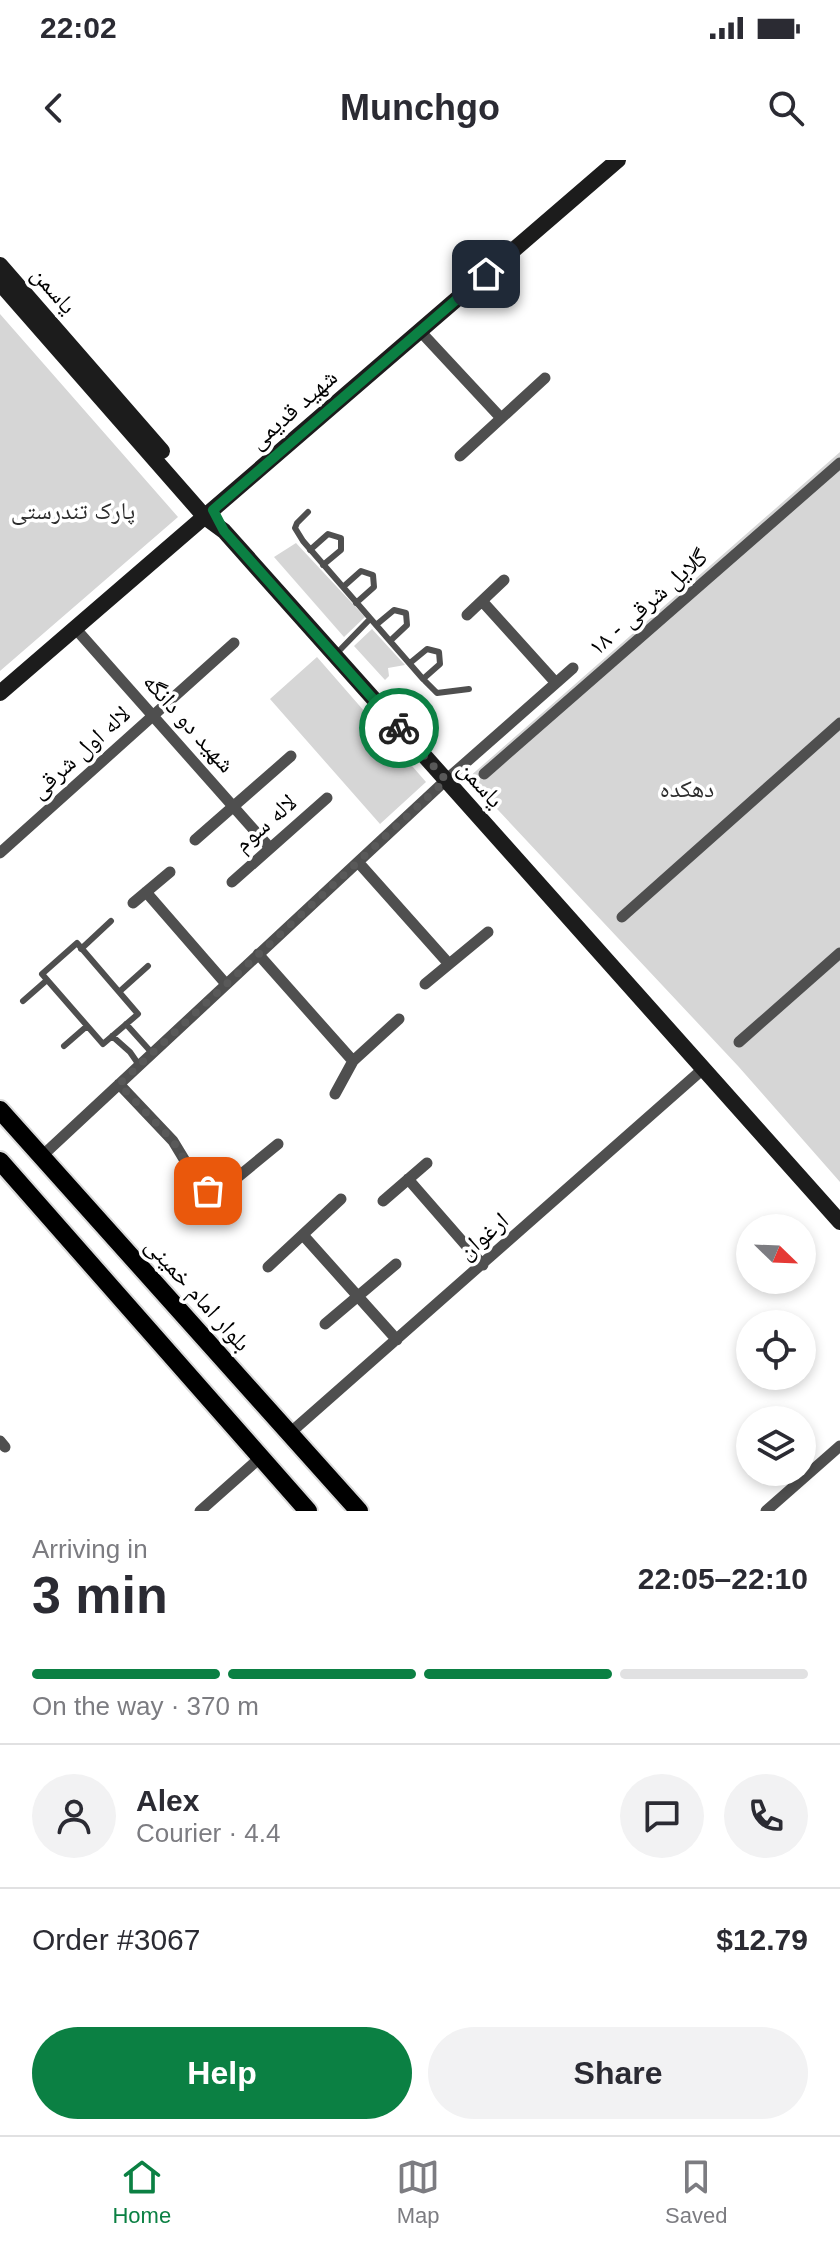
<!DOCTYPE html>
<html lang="en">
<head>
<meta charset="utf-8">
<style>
  :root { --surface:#fff; --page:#f2f2f3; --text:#2b2b33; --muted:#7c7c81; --line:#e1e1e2; --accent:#0b8043 }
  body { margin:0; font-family:Arial,"Noto Naskh Arabic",sans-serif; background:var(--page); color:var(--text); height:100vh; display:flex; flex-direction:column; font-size:30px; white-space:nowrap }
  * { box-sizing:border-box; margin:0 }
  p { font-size:26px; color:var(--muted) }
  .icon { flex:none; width:44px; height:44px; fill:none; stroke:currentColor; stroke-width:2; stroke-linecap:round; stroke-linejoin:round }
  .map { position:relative; height:1351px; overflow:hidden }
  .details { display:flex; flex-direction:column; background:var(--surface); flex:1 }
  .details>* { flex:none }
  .needle { width:52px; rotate:113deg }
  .controls { position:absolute; left:736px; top:1054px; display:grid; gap:16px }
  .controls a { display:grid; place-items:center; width:80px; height:80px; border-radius:50%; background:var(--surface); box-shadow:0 4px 12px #0003; font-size:40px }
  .pin { position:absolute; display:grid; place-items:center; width:68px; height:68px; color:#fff; margin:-34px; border-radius:16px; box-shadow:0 4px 12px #0006 }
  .courier { position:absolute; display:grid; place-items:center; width:80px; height:80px; margin:-40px; border:6px solid #0b8043; border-radius:50%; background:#fff; color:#222; box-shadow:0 2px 10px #0007 }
  .overview em { font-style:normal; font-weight:800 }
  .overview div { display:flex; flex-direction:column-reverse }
  .overview { display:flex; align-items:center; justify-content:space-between; height:136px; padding:0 32px }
  h1 { font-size:52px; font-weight:800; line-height:60px }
  .bar { display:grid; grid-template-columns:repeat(4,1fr); gap:12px 8px; align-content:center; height:96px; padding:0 32px }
  .bar i { height:10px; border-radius:6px; background:var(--line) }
  .bar .active { background:var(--accent) }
  .bar p { grid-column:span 4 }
  .line { display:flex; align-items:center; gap:20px; padding:0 32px; border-top:2px solid var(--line) }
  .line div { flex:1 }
  .round { display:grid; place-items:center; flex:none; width:84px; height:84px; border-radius:42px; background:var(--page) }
  .primary-button { display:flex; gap:16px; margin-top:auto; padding:16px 32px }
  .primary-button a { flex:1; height:92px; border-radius:48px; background:var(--accent); color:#fff; font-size:32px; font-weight:800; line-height:92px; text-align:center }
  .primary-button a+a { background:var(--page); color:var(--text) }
  .status { display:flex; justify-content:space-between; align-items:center; height:56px; padding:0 40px; background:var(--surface); direction:ltr }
  .status svg { height:22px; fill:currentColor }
  header { display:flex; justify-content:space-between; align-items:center; height:104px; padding:0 32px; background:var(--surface); font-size:36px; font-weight:800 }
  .tabs { display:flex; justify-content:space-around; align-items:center; height:112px; border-top:2px solid var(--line); background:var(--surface); font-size:22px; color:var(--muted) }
  .tabs a { display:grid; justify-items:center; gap:4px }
  .tabs .active { color:var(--accent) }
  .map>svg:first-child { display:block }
  .green { fill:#d6d6d6 }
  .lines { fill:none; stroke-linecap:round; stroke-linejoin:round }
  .primary-casing { stroke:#dbdbdb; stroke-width:22 }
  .lane { stroke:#4f4f4f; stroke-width:6 }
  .street { stroke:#4f4f4f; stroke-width:11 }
  .secondary { stroke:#1c1c1c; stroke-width:16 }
  .primary { stroke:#000; stroke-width:18 }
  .done { stroke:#595959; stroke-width:8; stroke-dasharray:0 14.4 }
  .route { stroke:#0b8043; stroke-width:10 }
  .labels { text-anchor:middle; stroke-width:7; stroke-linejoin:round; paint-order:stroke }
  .street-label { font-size:24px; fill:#000; stroke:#fff }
  .park-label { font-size:24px; fill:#2d2d2d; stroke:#fff }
</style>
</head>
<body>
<div class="status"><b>22:02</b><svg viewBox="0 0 49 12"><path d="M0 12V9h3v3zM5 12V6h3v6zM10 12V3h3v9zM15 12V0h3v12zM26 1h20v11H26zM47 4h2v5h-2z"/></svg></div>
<header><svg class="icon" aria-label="back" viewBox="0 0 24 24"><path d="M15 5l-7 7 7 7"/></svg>Munchgo<svg class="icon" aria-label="search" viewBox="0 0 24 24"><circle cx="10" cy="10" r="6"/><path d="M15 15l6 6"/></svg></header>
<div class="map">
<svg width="840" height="1351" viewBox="0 0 840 1351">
  <rect width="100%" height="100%" fill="#fff"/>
  <path class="green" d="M0,154L178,357L0,511Z
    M840,292V1022L738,906L468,618Z
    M296,383L365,457L344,477L274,397Z
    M372,469L405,505L388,508L389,516L385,520L354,486Z
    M317,497L426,622L380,664L270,539Z"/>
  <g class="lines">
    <defs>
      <path id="primary" d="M0,950L359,1351
        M0,1001L308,1351"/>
    </defs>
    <use href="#primary" class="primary-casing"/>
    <path class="lane" d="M308,352L297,363L295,368L303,381L423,519L437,533L469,529
      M310,390L328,374L341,378V390L323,405
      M343,427L361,411L373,415L374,427L356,443
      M376,465L394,450L406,453L407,465L390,481
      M337,493L370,459
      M410,503L427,489L439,492L440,504L423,519
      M77,783L138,854L103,884L42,814Z
      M81,789L111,761
      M119,832L148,806
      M23,841L47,820
      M126,864L152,893
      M112,876L130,892L139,905
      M64,886L87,866"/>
    <path class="street" d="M420,171L501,258
      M460,296L545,218
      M482,441L556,523
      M467,455L504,420
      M75,468L270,688
      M484,614L840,303
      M195,680L291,596
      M0,693L234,483
      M358,702L449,804
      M232,722L327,638
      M146,732L226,824
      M133,743L170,712
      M622,757L840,563
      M258,794L353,901L335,934
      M425,824L488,772
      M739,882L840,793
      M353,901L399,859
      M119,924L173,981L196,1019L208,1031L222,1030L278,984
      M42,996L446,620L573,508
      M408,1019L483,1105
      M383,1041L427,1003
      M303,1075L397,1180
      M268,1107L341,1039
      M325,1164L396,1104
      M290,1273L703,909
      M0,1281L5,1287
      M200,1351L261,1297
      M766,1351L840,1286"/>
    <path class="secondary" d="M0,105L162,291
      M0,123L205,357L224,371L840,1062
      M0,533L618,0"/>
    <use href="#primary" class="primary"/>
  </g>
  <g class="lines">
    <path class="done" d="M208,1031L196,1019L173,981L119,924L446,620L399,568"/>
    <path class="route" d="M399,568L224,371L213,350L486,114"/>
  </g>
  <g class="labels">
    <g class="street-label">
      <text transform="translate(54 130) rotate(49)" y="8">یاسمن</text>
      <text transform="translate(293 249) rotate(-41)" y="8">شهید قدیمی</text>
      <text transform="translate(648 442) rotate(-41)" y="8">گلایل شرقی - ۱۸</text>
      <text transform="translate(189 563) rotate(48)" y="8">شهید دو دانگه</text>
      <text transform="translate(80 592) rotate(-42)" y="8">لاله اول شرقی</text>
      <text transform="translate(481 624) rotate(48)" y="8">یاسمن</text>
      <text transform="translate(265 663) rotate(-41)" y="8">لاله سوم</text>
      <text transform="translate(483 1076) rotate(-41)" y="8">ارغوان</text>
      <text transform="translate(198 1134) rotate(48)" y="8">بلوار امام خمینی</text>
    </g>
    <g class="park-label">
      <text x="73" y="359">پارک تندرستی</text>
      <text x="687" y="637">دهکده</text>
    </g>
  </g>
</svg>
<div class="controls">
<a><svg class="needle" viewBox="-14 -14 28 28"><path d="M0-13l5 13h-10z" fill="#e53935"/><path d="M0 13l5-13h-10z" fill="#7c7c81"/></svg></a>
<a><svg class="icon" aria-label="locate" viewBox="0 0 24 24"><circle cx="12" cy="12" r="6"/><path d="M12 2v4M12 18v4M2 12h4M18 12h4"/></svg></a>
<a><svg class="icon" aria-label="layers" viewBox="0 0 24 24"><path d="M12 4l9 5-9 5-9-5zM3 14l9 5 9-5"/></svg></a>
</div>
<div class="pin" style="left:208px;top:1031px;background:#ea580c"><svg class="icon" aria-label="bag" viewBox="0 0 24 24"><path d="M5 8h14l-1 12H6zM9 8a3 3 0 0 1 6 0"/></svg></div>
<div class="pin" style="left:486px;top:114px;background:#1f2937"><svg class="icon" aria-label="home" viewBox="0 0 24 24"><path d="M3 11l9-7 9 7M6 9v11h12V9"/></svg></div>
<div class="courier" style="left:399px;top:568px"><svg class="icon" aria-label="bike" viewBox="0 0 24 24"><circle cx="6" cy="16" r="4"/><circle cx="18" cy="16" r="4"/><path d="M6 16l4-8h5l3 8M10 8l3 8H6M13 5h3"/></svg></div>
</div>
<section class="details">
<div class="overview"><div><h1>3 min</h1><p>Arriving in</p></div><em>22:05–22:10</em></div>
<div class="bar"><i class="active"></i><i class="active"></i><i class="active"></i><i></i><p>On the way · 370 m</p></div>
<div class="line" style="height:144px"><a class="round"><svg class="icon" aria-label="person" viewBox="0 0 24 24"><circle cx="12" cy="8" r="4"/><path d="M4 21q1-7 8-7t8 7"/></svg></a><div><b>Alex</b><p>Courier · 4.4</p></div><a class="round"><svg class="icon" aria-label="chat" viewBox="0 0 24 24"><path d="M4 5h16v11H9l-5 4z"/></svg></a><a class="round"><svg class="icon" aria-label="phone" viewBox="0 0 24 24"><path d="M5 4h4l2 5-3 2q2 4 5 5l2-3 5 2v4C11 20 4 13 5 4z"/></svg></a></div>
<div class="line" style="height:104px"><div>Order #3067</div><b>$12.79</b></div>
<div class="primary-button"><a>Help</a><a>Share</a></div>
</section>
<nav class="tabs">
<a class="active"><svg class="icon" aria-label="home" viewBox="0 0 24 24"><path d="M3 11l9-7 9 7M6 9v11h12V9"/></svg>Home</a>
<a><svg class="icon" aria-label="map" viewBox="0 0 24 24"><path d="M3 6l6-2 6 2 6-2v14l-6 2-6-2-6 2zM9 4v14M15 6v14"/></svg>Map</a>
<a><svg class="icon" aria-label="saved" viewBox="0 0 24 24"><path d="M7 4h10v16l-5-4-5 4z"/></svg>Saved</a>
</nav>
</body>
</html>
